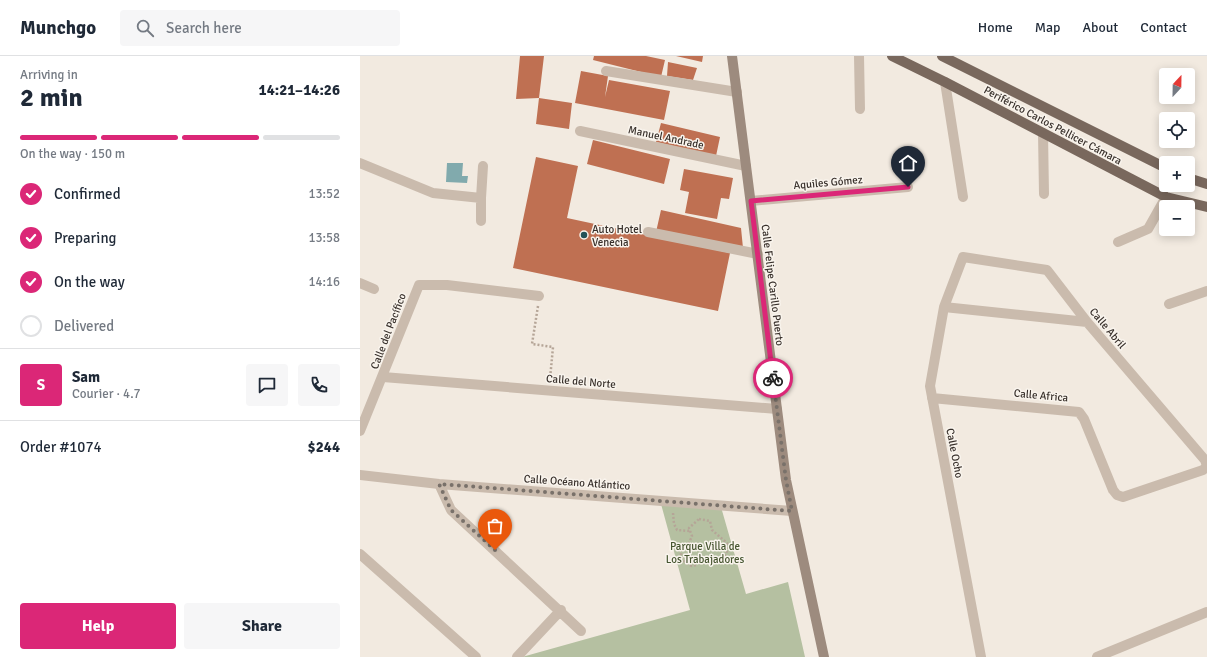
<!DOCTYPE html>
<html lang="en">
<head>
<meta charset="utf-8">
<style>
  :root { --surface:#fff; --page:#f6f6f7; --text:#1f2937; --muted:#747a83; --line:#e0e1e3; --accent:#db2777 }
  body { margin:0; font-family:Signika,sans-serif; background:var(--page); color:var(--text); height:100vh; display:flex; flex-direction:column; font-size:15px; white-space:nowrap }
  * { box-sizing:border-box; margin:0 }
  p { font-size:13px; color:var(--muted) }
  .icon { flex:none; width:22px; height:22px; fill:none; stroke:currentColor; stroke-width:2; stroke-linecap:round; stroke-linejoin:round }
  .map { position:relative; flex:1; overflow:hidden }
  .panel { display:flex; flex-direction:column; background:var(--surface); width:360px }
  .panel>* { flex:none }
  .needle { width:26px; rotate:22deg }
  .buttons { position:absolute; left:799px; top:12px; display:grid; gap:8px }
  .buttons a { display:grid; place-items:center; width:36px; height:36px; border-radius:4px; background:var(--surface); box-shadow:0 2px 10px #0003; font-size:20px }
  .pin { position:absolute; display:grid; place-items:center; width:34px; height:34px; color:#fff; margin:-41px -17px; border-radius:50% 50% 50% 0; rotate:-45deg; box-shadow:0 0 4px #0007 }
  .pin .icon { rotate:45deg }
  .courier { position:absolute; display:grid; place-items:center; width:40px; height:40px; margin:-20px; border:3px solid #db2777; border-radius:50%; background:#fff; color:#222; box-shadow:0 1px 5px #0007 }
  .headline em { font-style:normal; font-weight:700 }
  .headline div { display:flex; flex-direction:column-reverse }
  .headline { display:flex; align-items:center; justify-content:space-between; height:68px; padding:0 20px }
  h1 { font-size:26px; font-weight:700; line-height:30px }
  .bar { display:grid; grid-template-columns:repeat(4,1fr); gap:6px 4px; align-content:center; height:48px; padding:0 20px }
  .bar i { height:5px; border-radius:3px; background:var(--line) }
  .bar .current { background:var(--accent) }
  .bar p { grid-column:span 4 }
  .line { display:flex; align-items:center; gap:10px; padding:0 20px; border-top:1px solid var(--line) }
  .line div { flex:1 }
  .round { display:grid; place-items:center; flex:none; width:42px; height:42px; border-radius:4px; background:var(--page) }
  ol { padding:0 20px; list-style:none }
  li { display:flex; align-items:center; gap:12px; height:44px }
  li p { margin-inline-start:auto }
  li .icon { padding:4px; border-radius:50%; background:var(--accent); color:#fff; stroke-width:4 }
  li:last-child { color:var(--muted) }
  li i { width:22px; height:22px; border:2px solid var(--line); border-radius:50% }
  .primary-button { display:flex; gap:8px; margin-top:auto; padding:8px 20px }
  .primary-button a { flex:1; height:46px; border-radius:4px; background:var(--accent); color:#fff; font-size:16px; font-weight:700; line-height:46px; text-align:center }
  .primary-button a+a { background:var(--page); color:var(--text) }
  header { display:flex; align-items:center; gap:24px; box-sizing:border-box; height:56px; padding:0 20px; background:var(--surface); border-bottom:1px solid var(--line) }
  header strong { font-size:19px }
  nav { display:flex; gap:22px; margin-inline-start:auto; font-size:14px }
  .search { width:280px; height:36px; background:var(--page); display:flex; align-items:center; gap:10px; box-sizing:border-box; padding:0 14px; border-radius:4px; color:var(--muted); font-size:15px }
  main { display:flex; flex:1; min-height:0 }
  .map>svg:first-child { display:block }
  .green { fill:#b5c0a1 }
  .water { fill:#81aaad }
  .building { fill:#bf7052 }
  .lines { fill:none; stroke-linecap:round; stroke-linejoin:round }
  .path { stroke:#b5a597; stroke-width:2.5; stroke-dasharray:2 2; stroke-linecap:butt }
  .street { stroke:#cabbad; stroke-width:10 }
  .secondary { stroke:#9d8b7e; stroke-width:10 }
  .primary { stroke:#79685d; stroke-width:10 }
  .done { stroke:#79716a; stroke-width:4; stroke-dasharray:0 7.2 }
  .route { stroke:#db2777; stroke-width:5 }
  .poi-dot { fill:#235258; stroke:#f9f4ed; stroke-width:1.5 }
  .labels { text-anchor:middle; stroke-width:3; stroke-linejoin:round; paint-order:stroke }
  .street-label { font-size:11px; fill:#38302b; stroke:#f9f4ed }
  .poi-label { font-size:11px; fill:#38302b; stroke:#f9f4ed; text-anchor:start }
  .park-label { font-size:11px; fill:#465530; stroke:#f9f4ed }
</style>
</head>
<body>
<header>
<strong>Munchgo</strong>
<div class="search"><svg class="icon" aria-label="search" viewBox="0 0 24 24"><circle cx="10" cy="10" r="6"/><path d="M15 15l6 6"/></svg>Search here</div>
<nav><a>Home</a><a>Map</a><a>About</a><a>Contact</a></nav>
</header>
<main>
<section class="panel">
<div class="headline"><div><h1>2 min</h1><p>Arriving in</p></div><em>14:21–14:26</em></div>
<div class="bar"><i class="current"></i><i class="current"></i><i class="current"></i><i></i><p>On the way · 150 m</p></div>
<ol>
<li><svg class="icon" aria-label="check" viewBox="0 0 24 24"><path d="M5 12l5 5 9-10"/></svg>Confirmed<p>13:52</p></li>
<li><svg class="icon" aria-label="check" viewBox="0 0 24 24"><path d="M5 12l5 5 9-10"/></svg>Preparing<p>13:58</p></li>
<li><svg class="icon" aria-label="check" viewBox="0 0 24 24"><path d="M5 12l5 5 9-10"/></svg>On the way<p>14:16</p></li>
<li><i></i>Delivered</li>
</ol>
<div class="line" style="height:72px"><b class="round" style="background:var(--accent);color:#fff">S</b><div><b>Sam</b><p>Courier · 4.7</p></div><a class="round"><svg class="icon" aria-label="chat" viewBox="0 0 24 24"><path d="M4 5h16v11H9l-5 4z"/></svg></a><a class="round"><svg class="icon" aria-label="phone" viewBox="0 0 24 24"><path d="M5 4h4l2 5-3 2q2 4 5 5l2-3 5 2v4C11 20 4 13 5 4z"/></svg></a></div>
<div class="line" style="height:52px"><div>Order #1074</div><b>$244</b></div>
<div class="primary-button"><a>Help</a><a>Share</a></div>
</section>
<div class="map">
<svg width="847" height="601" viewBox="0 0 847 601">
  <rect width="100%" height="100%" fill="#f2eae0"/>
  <path class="green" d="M301,448L361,451L386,538L428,526L445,601H162L330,554Z"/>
  <path class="water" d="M87,107H103L102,120H108L107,127L86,126Z"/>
  <path class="building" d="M160,0H184L179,42L156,43Z
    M234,0H286L305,4L301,21L233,4Z
    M316,0H343L342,6Z
    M308,6L337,12L333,24L307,20Z
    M221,15L248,20L245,41L249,24L310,35L304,64L215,47Z
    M179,42L212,47L209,73L176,68Z
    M301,67L360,81L356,100L296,86Z
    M233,84L310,103L304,128L227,108Z
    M176,101L218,110L207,162L370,197L358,255L153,212Z
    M324,113L373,122L369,143L361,142L357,163L325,157L329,136L320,134Z
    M301,154L381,172L383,192L296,176Z"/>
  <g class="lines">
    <path class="path" d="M178,250L172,288L193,291L190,323
      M313,457L314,468L317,474L330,475
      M339,463L350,465L352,474L367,487C368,497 366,500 358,505L344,501L336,509L332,510C322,506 319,500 322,490L329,487L332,480L329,472Z"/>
    <path class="street" d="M499,0L500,53
      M246,15L377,36
      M585,26L603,141
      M220,75L386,110
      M683,77L684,138
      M0,107L73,137L121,142L123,110
      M391,145L548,131
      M121,165V142
      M288,176L398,198
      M758,186L788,173L806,141
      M0,227L14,233
      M809,248L847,235
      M584,251L727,266
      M23,321L417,353
      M572,342L719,356L724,363L753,434L757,439L763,441L843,414L847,410
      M0,375L59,229H87L179,240
      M0,419L79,428L432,455
      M79,428L91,454L221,575
      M0,498L116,601
      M157,601L201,554
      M621,601L570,330L584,251L603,201L687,214L727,266L845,404L847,410
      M737,601L847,556"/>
    <path class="secondary" d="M372,0L426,424L464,601"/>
    <path class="primary" d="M532,0L585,26L806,141L847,151
      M582,0L806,112
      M828,122L847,128"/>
  </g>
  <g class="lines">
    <path class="done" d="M135,494L91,454L79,428L432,455L426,424L413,322"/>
    <path class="route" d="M413,322L391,145L548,131"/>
  </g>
  <circle class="poi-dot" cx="224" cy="179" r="4"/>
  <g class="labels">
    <g class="street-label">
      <text transform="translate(693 69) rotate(28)" y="4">Periférico Carlos Pellicer Cámara</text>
      <text transform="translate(306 81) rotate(12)" y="4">Manuel Andrade</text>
      <text transform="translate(468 126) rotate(-5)" y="4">Aquiles Gómez</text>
      <text transform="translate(413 229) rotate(83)" y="4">Calle Felipe Carillo Puerto</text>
      <text transform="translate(748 272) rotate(50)" y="4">Calle Abril</text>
      <text transform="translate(28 275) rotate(-69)" y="4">Calle del Pacífico</text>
      <text transform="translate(221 325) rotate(5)" y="4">Calle del Norte</text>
      <text transform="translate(681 339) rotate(5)" y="4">Calle Africa</text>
      <text transform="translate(595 397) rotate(79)" y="4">Calle Ocho</text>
      <text transform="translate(217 426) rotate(4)" y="4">Calle Océano Atlántico</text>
    </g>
    <g class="poi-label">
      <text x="232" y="177">Auto Hotel<tspan x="232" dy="13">Venecia</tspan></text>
    </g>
    <g class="park-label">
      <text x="345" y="494">Parque Villa de<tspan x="345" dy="13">Los Trabajadores</tspan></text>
    </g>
  </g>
</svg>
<div class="buttons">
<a><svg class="needle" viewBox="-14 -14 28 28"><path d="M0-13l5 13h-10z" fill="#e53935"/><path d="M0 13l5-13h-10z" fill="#747a83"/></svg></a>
<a><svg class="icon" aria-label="locate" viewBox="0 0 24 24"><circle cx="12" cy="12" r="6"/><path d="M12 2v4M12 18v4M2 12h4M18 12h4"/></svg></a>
<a>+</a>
<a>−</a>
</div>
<div class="pin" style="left:135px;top:494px;background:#ea580c"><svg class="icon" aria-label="bag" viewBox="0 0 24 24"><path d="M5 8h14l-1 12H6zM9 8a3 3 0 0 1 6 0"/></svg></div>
<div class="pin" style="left:548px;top:131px;background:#1f2937"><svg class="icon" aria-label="home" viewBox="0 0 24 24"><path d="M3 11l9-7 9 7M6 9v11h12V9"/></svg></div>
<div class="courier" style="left:413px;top:322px"><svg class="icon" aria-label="bike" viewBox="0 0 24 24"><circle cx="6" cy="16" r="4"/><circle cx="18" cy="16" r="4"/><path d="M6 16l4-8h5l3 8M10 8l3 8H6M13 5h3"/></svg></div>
</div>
</main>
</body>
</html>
